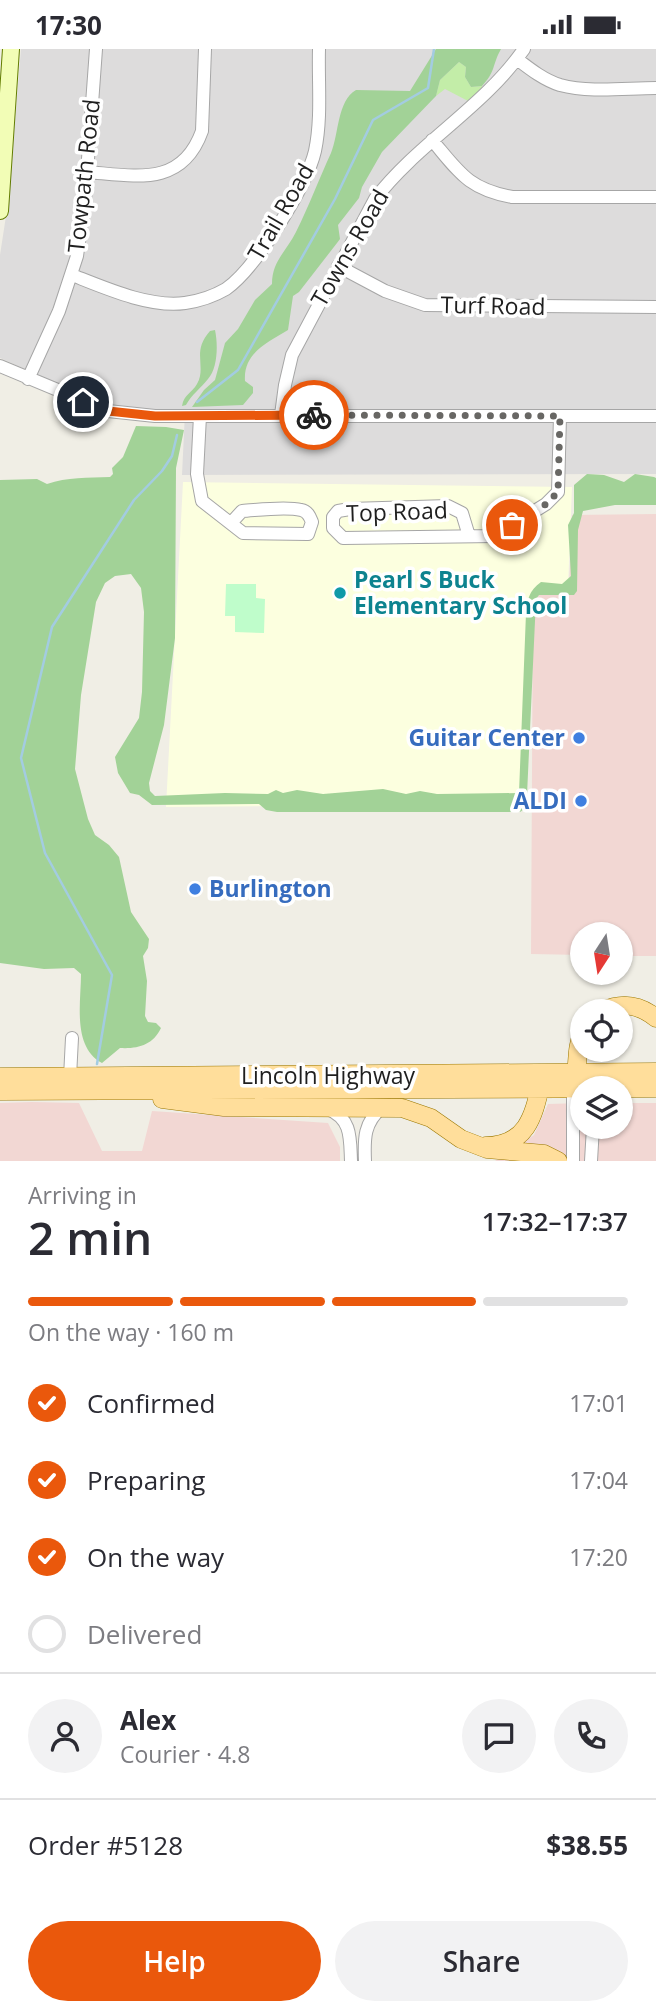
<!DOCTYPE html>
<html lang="en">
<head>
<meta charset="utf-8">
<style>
  :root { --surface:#fff; --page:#f2f2f3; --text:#2b2b33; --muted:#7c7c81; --line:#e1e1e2; --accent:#ea580c }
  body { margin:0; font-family:"Open Sans",sans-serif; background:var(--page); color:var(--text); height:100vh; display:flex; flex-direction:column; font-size:26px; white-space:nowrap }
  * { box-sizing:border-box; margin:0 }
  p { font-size:23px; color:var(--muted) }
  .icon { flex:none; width:38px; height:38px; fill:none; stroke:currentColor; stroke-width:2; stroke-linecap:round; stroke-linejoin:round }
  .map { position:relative; height:1112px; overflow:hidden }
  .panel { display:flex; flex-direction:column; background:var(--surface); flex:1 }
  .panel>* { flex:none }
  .needle { width:46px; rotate:192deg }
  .controls { position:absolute; left:570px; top:873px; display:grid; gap:14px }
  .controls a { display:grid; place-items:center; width:63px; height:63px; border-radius:50%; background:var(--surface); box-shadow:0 2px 5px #0004; font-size:35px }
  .pin { position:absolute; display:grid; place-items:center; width:60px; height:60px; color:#fff; margin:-30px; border:4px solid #fff; border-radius:50%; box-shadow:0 2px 7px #0007 }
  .courier { position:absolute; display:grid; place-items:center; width:70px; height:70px; margin:-35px; border:5px solid #ea580c; border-radius:50%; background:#fff; color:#222; box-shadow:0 2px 9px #0007 }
  .head em { font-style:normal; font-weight:600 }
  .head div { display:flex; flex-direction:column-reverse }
  .head { display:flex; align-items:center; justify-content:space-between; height:119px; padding:0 28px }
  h1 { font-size:46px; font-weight:600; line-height:52px }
  .bar { display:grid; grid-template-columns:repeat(4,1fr); gap:10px 7px; align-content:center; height:84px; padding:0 28px }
  .bar i { height:9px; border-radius:5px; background:var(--line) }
  .bar .selected { background:var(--accent) }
  .bar p { grid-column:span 4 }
  .line { display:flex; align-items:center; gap:18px; padding:0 28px; border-top:2px solid var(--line) }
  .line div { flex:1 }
  .round { display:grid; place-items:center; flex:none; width:74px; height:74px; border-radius:37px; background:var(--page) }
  ol { padding:0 28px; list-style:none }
  li { display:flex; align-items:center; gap:21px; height:77px }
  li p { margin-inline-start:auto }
  li .icon { padding:7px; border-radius:50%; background:var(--accent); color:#fff; stroke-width:4 }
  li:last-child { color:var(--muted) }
  li i { width:38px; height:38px; border:4px solid var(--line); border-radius:50% }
  .action { display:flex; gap:14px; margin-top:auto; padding:14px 28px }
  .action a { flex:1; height:80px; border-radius:42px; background:var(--accent); color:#fff; font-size:28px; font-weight:600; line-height:80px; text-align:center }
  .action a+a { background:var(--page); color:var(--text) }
  .status { display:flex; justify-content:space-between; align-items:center; height:49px; padding:0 35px; background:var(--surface); direction:ltr }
  .status svg { height:19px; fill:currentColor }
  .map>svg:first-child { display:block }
  .residential { fill:#dddcdc }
  .commercial { fill:#f2d7d3 }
  .education { fill:#fcffdf }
  .grass { fill:#c3eda8 }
  .forest { fill:#a2d297 }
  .park { fill:#bffdcb }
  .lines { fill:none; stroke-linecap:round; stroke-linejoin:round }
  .stream { stroke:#a3cce1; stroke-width:2.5 }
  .street-casing { stroke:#a6a6a6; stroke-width:14 }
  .secondary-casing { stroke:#627c00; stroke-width:18 }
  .primary-casing { stroke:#9a7700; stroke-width:19 }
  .street { stroke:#fff; stroke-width:12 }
  .secondary { stroke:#f2fdb6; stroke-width:16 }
  .primary { stroke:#ffde9b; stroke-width:18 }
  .done { stroke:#686764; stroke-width:7; stroke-dasharray:0 12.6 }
  .route { stroke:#ea580c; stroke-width:9 }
  .culture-dot { fill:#0f9aa8; stroke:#fff; stroke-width:2.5 }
  .shop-dot { fill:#3f7fe0; stroke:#fff; stroke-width:2.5 }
  .labels { text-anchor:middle; stroke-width:7; stroke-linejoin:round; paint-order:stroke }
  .street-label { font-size:23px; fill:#1f1f1f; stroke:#fff }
  .culture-label { font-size:23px; font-weight:bold; fill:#0d838f; stroke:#fff; text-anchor:start }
  .shop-label { font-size:23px; font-weight:bold; fill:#366cbe; stroke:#fff; text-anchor:end }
</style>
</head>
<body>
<div class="status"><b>17:30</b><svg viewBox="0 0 49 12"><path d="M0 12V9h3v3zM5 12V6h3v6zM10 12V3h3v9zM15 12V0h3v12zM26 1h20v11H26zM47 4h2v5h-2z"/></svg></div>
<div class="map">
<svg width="656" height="1112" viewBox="0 0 656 1112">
  <rect width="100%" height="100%" fill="#f0eee5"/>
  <path class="residential" d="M21,0H656V425L182,426L185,363L130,362L102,354L0,309V206L8,154Z"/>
  <path class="commercial" d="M656,465V907H621V886H583V906L531,905L533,541L569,540L572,466Z
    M32,1053L79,1054L102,1102H142L152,1062L328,1074L340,1098V1112H0V1054Z
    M583,1054V1078H621V1054H656V1112H495L534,1086L548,1055Z"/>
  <path class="education" d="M183,433L572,438L568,539L533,540L522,755L166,758Z"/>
  <path class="grass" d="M459,13L466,18L465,28L471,38L482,37V40L468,52L445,40L436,47L440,31Z"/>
  <path class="forest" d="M436,0H501C492,16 496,22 482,37L471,38L465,28L466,18L459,13L440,31L436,47L382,103L362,138L359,149L338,176L340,190L337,194L299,243L293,247L288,281C267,294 243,304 245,332L253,338V344L243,356L192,358L204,341L215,331L225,294L238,280L255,251L272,235C272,212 286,203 296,183C309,157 319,130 331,104C339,85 337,52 356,41L410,42Z
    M215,281C218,295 218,319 208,330C201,339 191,346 186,356L182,357C184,345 192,344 197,335C207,317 191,303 210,282Z
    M136,377L166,378L184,381L176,419L175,589L164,676L149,734L150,742L155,747L225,744L268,745L276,741L283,744L297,741L323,745L383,740L406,745L420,742L437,745L519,744L526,564C528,549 529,542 541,533L562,535L571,527L568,476L574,464V436L587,425L604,426L624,433L635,425L654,428L656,429V456H615L583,462L578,481L577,542L574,546H539L536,550L527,746L526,759L520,763H277L266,761L259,755L152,756L139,746L130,744L118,724L115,708L139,669L142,643L144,563L141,539L131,525L115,527L105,534L96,553L81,646L75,720L88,770L95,786L109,796L119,808L131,863L149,890L148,899L143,907L147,932L145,967L148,973L156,974L161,979C153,996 138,1000 120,999L102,1014C72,998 81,953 81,925L74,919L44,920L0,914V431L37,430L47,435C67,428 88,429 110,428L113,425L112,419L123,408Z"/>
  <path class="park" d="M226,535H256V549L265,550L264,584L235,583V567H225Z"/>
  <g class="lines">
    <path class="stream" d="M197,353L238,321L335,150L373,71L428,39L434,0
      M97,1015L112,926L45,804L21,709L52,578L134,451L162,422L172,407L177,386"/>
    <defs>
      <path id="street" d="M517,10C530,20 544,31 560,36C590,44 626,39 656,39
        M432,91C459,123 468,140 512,148H656
        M88,123C136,127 182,138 202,82L205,0
        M338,217L385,242L425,256L656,258
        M72,226C105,239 150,259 185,254C199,252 214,247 226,240C255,220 307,137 315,102C322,69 318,33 319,0
        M0,317L108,362L155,367H656
        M28,330L59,262L77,207L85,151L96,0
        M281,366L285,336L292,306L375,150C418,94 484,58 524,0
        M200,367L197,425L202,452L243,484L308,485L312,473C310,468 308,462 301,461C286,457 258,461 242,462L231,474
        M469,487L462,464L448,457L350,460L338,462L333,468V479L343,489L495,487L546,455L558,443L560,367
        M70,1028L72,989
        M328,1060C352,1070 350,1089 351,1112
        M365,1112C364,1089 364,1074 382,1058
        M573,1112V1039
        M591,1112L593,1078"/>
      <path id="secondary" d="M0,162L11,0"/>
      <path id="primary" d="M602,962C622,953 639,955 656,969
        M0,1028L656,1023
        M574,1036C579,1018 575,1000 583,983
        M0,1042L656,1039
        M162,1050L224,1058L402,1059L431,1069L461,1090L487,1100L544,1105L558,1112
        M485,1097C529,1097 534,1064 542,1030"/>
    </defs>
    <use href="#street" class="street-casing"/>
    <use href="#secondary" class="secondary-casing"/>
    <use href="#primary" class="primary-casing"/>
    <use href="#street" class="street"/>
    <use href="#secondary" class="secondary"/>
    <use href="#primary" class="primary"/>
  </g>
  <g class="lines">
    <path class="done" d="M314,366L560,367L558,443L546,455L512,476"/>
    <path class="route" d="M83,353L108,362L155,367L314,366"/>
  </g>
  <circle class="culture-dot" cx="340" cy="544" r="7"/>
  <g class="shop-dot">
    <circle cx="579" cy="689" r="7"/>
    <circle cx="581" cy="752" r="7"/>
    <circle cx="195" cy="840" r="7"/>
  </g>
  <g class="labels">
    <g class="street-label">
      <text transform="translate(84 127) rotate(-84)" y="8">Towpath Road</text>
      <text transform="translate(281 163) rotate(-60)" y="8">Trail Road</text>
      <text transform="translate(350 199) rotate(-60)" y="8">Towns Road</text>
      <text transform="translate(493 257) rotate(1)" y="8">Turf Road</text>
      <text transform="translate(397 463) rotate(-2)" y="8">Top Road</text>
      <text x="328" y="1035">Lincoln Highway</text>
    </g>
    <g class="culture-label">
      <text x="354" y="539">Pearl S Buck<tspan x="354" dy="26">Elementary School</tspan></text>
    </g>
    <g class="shop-label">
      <text x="565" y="697">Guitar Center</text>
      <text x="567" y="760">ALDI</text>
      <text x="209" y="848" text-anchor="start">Burlington</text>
    </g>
  </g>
</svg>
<div class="controls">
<a><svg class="needle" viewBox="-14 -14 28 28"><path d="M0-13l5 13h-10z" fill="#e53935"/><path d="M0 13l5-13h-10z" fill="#7c7c81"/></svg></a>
<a><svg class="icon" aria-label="locate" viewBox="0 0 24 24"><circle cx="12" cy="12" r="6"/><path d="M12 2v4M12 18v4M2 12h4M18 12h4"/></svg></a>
<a><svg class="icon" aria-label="layers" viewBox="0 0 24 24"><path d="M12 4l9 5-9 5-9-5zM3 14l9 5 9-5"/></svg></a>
</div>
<div class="pin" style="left:512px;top:476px;background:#ea580c"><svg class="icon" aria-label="bag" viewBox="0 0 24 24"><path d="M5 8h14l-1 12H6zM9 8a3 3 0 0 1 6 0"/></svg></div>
<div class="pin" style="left:83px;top:353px;background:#1f2937"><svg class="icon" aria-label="home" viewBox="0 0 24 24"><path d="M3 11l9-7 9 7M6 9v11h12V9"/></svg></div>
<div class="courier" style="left:314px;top:366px"><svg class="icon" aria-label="bike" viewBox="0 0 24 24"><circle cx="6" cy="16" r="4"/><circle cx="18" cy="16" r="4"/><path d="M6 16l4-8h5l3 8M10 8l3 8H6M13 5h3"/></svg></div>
</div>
<section class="panel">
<div class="head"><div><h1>2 min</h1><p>Arriving in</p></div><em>17:32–17:37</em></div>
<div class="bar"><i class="selected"></i><i class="selected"></i><i class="selected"></i><i></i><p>On the way · 160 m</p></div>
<ol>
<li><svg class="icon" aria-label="check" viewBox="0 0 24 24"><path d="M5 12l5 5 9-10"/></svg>Confirmed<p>17:01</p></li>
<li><svg class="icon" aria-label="check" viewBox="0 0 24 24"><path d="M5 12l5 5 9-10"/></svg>Preparing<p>17:04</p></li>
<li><svg class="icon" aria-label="check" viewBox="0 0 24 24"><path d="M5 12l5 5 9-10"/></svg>On the way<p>17:20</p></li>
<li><i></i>Delivered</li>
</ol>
<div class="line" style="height:126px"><a class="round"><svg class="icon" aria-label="person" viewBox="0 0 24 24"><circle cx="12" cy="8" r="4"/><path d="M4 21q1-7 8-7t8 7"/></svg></a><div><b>Alex</b><p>Courier · 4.8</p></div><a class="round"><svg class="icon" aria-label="chat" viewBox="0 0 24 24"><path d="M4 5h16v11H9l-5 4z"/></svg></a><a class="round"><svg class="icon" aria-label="phone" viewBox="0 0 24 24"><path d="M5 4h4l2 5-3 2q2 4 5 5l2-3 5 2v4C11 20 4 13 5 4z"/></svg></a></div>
<div class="line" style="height:91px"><div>Order #5128</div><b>$38.55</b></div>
<div class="action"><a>Help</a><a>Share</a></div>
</section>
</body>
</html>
